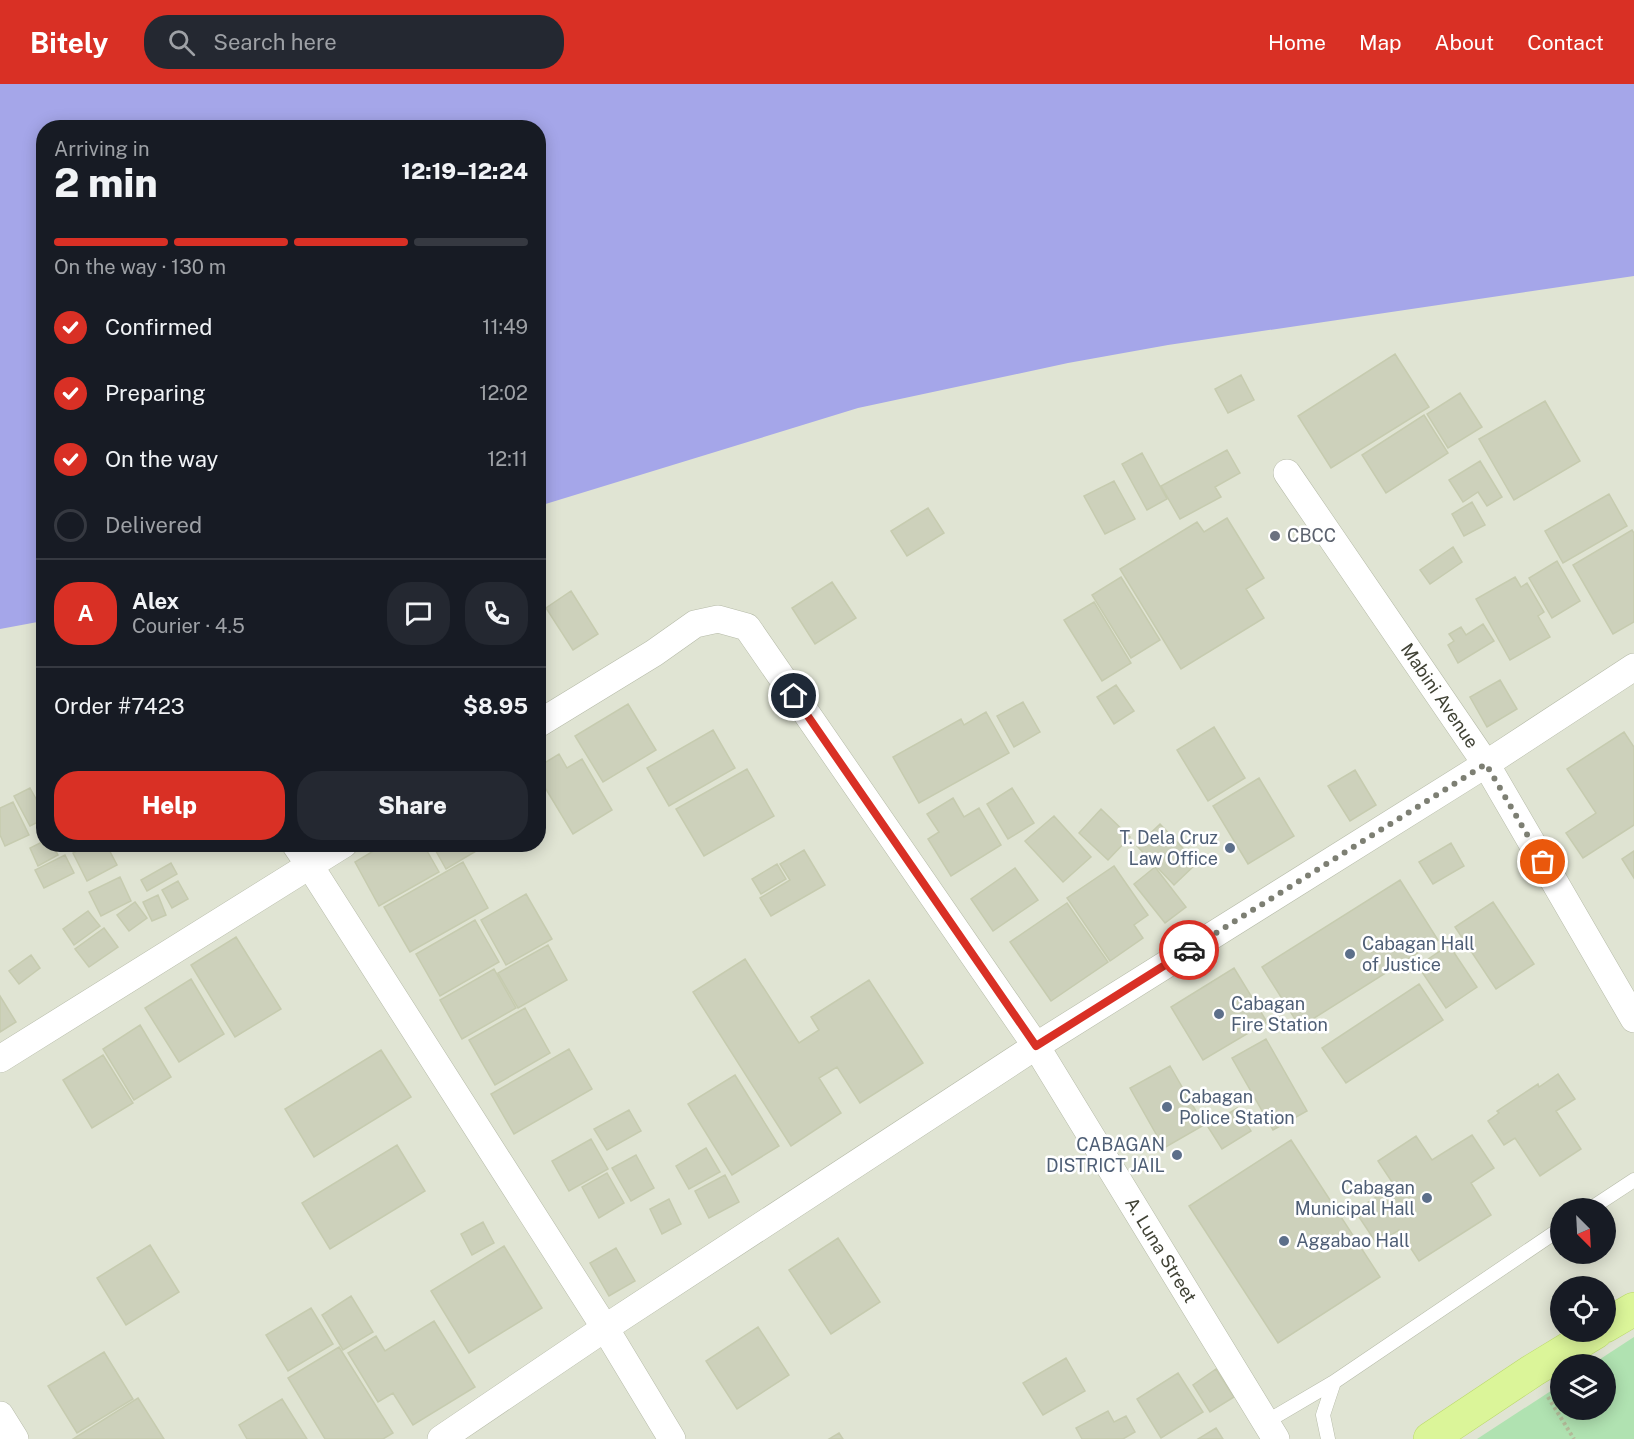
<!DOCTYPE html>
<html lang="en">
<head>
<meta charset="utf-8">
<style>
  :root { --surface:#171b24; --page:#242831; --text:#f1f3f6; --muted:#9ea1a6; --line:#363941; --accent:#d93025 }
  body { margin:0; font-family:"Public Sans",sans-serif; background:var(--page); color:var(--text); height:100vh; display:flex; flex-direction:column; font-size:22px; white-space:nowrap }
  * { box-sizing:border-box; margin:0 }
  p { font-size:20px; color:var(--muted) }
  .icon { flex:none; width:33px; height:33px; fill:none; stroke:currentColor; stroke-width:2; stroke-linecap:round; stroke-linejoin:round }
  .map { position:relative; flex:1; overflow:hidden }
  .panel { position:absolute; left:36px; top:36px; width:510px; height:732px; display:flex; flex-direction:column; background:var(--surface); border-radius:24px; box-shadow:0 3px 15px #0003 }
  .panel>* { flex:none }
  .needle { width:39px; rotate:156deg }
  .buttons { position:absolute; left:1550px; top:1114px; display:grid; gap:12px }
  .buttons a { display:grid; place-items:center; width:66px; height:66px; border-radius:50%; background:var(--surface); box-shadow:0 3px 15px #0003; font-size:30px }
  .pin { position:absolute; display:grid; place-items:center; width:51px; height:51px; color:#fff; margin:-26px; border:3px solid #fff; border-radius:50%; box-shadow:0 2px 6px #0007 }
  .courier { position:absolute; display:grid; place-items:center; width:60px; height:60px; margin:-30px; border:4px solid #d93025; border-radius:50%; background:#fff; color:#222; box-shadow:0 2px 8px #0007 }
  .head em { font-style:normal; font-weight:800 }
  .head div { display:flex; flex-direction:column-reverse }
  .head { display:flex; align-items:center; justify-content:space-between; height:102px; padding:0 18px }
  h1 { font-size:39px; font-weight:800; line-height:45px }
  .bar { display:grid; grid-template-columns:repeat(4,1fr); gap:9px 6px; align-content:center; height:72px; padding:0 18px }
  .bar i { height:8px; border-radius:4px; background:var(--line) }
  .bar .current { background:var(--accent) }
  .bar p { grid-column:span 4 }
  .line { display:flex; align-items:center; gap:15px; padding:0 18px; border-top:2px solid var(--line) }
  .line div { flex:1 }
  .round { display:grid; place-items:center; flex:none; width:63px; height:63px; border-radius:24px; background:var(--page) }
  ol { padding:0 18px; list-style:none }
  li { display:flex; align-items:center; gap:18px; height:66px }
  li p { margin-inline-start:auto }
  li .icon { padding:6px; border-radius:50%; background:var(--accent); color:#fff; stroke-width:4 }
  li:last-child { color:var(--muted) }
  li i { width:33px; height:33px; border:3px solid var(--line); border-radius:50% }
  .action { display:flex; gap:12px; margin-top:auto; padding:12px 18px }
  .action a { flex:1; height:69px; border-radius:24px; background:var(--accent); color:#fff; font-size:24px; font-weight:800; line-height:69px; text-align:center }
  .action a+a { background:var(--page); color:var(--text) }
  header { display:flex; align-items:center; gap:36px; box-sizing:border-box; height:84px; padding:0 30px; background:var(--accent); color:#fff }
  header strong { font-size:28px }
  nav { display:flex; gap:33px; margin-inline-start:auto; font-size:21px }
  .search { width:420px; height:54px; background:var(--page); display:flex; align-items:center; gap:15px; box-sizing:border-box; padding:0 21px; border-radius:24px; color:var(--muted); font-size:22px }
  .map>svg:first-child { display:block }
  .residential { fill:#e0e4d3; fill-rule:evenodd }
  .green { fill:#b0e2b1 }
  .water { fill:#a5a6e9 }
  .building { fill:#cdd1bb; stroke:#c6cbaf; stroke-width:1.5 }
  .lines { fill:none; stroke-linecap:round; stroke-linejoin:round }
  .lane-casing { stroke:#b6bba8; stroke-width:15 }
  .street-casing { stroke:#b6bba8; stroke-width:28 }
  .primary-casing { stroke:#bbd96a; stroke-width:34 }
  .path { stroke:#b4bc9a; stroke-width:4; stroke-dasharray:3 3; stroke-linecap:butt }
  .lane { stroke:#fff; stroke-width:14 }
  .street { stroke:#fff; stroke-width:27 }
  .primary { stroke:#dbf599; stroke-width:33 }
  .done { stroke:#7d7f73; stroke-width:6; stroke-dasharray:0 10.8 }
  .route { stroke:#d93025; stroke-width:8 }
  .worship-dot { fill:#6b7280; stroke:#fff; stroke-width:2 }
  .service-dot { fill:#5c6f8a; stroke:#fff; stroke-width:2 }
  .labels { text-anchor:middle; stroke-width:5; stroke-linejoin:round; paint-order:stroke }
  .worship-label { font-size:18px; fill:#5b616d; stroke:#fff; text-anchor:start }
  .street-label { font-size:18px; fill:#404235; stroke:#fff }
  .service-label { font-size:18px; fill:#4e5e75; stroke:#fff; text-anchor:start }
</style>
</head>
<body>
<header>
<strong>Bitely</strong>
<div class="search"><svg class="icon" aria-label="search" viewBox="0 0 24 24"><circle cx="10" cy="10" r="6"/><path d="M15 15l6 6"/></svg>Search here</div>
<nav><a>Home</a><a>Map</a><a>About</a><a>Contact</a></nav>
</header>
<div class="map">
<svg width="1634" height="1355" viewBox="0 0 1634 1355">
  <rect width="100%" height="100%" fill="#edf1e5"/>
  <path class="residential" d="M1634,0V1355H0V278L43,270L44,760H538L539,186ZM1560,1125H1605V1170H1560ZM1560,1203H1605V1248H1560ZM1560,1281H1605V1326H1560Z"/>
  <path class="green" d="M1634,1253V1355H1477L1560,1301V1326H1605V1281H1591Z"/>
  <path class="water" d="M0,0H1634V192L1168,261L1068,279L858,324L539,422L538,44H44L43,537L0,545Z"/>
  <path class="building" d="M1395,270L1429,323L1331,384L1298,332Z
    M1241,291L1254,316L1228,329L1215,305Z
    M1460,309L1482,343L1448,364L1427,330Z
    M1545,317L1580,377L1514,416L1479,355Z
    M1424,331L1448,369L1386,409L1362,371Z
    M1227,366L1240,389L1215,403L1221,413L1180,435L1161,402Z
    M1142,369L1167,415L1147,426L1122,380Z
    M1480,377L1502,413L1487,422L1478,408L1463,418L1449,396Z
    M1114,397L1135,435L1105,450L1084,412Z
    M1609,410L1627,442L1563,479L1545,447Z
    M1472,418L1485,441L1464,452L1452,430Z
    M928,424L944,449L907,472L891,447Z
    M1227,434L1264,494L1246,505L1264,534L1181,585L1120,485L1197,438L1204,448Z
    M1632,446L1634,449V538L1613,550L1573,481Z
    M1453,463L1462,478L1430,500L1420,486Z
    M1557,477L1580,517L1552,534L1529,494Z
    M1121,493L1160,556L1131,574L1092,511Z
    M1515,493L1521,503L1527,499L1544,528L1538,532L1550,553L1510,576L1476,515Z
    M832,498L856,534L815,560L792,524Z
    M571,507L598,550L573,566L546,524Z
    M1094,518L1131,579L1102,597L1064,536Z
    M1483,540L1494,557L1458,579L1448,561L1454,557L1449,550L1461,543L1466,551Z
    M1500,596L1517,625L1487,643L1470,613Z
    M1116,601L1134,627L1114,640L1097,613Z
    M1023,618L1040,648L1014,663L997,632Z
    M628,620L656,666L603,698L575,652Z
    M986,628L1009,669L919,719L893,673L961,635L964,641Z
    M1214,643L1245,694L1208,717L1177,666Z
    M713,646L735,684L669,722L647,684Z
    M1624,648L1634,663V741L1583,774L1566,749L1596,729L1567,685Z
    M559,670L567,684L582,675L612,726L573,750L538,692V683Z
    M747,685L774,732L704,772L676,725Z
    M1355,686L1376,721L1350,737L1328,702Z
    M1259,694L1294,752L1248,780L1213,722Z
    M30,704L44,729V735L30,742L14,712Z
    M1012,704L1034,739L1008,755L987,720Z
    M953,714L964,733L979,724L1001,761L951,792L928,755L939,748L927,730Z
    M13,718L29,751L5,762L0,751V724Z
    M1101,725L1130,753L1108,776L1079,749Z
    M1054,732L1091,773L1063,798L1025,757Z
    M1160,740L1197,779L1174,801L1137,762Z
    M44,757V760H52L58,771L38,782L30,764Z
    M1451,759L1464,782L1433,800L1419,778Z
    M62,760H75L65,766Z
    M90,760H106L117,781L87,797L73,769Z
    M385,760H423L439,788L379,822L355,778Z
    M432,760H488L446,785Z
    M804,766L825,801L771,832L760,814L790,796L780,780Z
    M1634,767V794L1622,775Z
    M65,771L74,789L44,804L35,786Z
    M463,778L488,824L410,868L384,823Z
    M171,779L177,790L147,807L141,796Z
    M777,780L786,795L761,810L752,795Z
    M1114,782L1148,831L1134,841L1143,854L1110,877L1067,814Z
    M1155,783L1186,823L1165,839L1134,800Z
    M1015,784L1038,816L993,847L971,815Z
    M120,793L131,817L101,832L89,808Z
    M1400,796L1438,856L1300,943L1262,883Z
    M178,797L188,815L172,824L162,806Z
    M526,810L552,855L506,881L481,836Z
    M158,811L166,831L152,837L143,818Z
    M135,818L147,834L129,847L117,831Z
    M1493,818L1534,880L1496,905L1455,843Z
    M1067,819L1108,878L1051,917L1010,858Z
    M88,827L100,842L74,861L63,845Z
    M475,836L499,878L440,912L416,870Z
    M104,844L118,863L89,883L75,865Z
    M236,853L281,925L235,953L191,881Z
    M548,861L567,896L518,924L498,889Z
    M1449,861L1477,903L1446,924L1418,882Z
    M31,871L40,884L19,900L9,887Z
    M745,875L799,959L819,946L811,933L869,896L923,979L860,1019L837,983L819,994L841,1029L791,1062L693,908Z
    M1234,884L1267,938L1203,976L1171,923Z
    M494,885L516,924L462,955L440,916Z
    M191,895L224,950L179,978L145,924Z
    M1419,900L1443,936L1346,999L1322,964Z
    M0,912L16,938L0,948Z
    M525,924L550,969L495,1001L469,956Z
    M140,941L171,993L134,1016L103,965Z
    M1266,955L1307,1027L1273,1046L1232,974Z
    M569,965L592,1005L514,1050L491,1010Z
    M381,966L411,1013L314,1073L285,1025Z
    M103,971L133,1019L92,1044L63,996Z
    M1170,982L1204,1041L1164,1064L1130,1004Z
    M1558,990L1575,1015L1556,1027L1581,1065L1540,1092L1515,1054L1504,1061L1488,1037L1499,1029L1497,1027L1538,1000L1539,1003Z
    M735,991L779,1062L732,1091L688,1020Z
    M1237,1024L1251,1047L1222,1065L1208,1043Z
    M629,1026L641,1047L607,1066L594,1045Z
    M1472,1051L1494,1084L1471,1099L1491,1131L1419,1177L1399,1146L1377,1160L1355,1127L1394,1101L1378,1077L1416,1052L1432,1076Z
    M591,1055L608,1085L569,1107L552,1077Z
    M1291,1056L1380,1193L1278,1259L1189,1122Z
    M397,1061L425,1107L330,1165L302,1119Z
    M706,1064L720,1088L689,1105L676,1082Z
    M636,1071L654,1104L631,1117L612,1084Z
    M607,1089L624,1119L599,1134L582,1103Z
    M725,1091L739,1118L709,1134L695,1107Z
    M669,1115L681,1140L662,1150L650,1125Z
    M483,1138L494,1159L472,1171L461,1150Z
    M838,1154L880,1218L831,1250L789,1186Z
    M150,1161L179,1208L126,1241L97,1194Z
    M504,1162L542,1224L469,1269L431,1207Z
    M616,1164L635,1197L609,1212L590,1179Z
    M351,1212L373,1248L343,1266L322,1231Z
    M311,1224L333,1260L288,1287L266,1251Z
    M434,1237L475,1303L413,1341L393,1309L378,1318L348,1269L376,1252L385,1267Z
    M758,1243L789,1291L737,1325L706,1277Z
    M339,1263L393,1349L383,1355H325L288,1294Z
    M104,1268L133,1315L77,1349L48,1302Z
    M1066,1274L1085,1307L1043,1331L1023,1299Z
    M1216,1285L1234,1313L1210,1328L1193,1301Z
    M1178,1289L1203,1328L1161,1354L1137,1315Z
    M138,1314L164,1355H73Z
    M282,1315L307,1355H247L239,1341Z
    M1108,1327L1114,1338L1126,1332L1135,1348L1123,1355H1082L1076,1344Z
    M1216,1344L1223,1355H1198Z
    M839,1349L843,1355H829Z"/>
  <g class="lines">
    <defs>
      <path id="lane" d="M1590,1125L1634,1096
        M1266,1338L1334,1298L1560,1145
        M1328,1355L1323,1331L1334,1298"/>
      <g id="street">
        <path id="s1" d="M1287,389L1486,680L1634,935"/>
        <path id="s2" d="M538,640L654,569L695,540L718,535L747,543L1036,962L1276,1355"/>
        <path d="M295,760L310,782L605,1244L672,1355"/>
        <path d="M0,975L344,760"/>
        <path d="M0,1331L15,1355"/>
        <path d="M441,1355L605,1244L1036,962L1486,680L1634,583"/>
      </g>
      <path id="primary" d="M1605,1242L1634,1225
        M1430,1355L1532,1287L1596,1248"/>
    </defs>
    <use href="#lane" class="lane-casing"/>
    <use href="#street" class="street-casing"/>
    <use href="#primary" class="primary-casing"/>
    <path class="path" d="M1548,1313L1574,1355"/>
    <use href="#lane" class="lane"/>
    <use href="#street" class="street"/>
    <use href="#primary" class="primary"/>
  </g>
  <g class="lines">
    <path class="done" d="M1189,866L1486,680L1543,778"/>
    <path class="route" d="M794,612L1036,962L1189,866"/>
  </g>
  <circle class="worship-dot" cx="1275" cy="452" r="6"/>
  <g class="service-dot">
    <circle cx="1230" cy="764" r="6"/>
    <circle cx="1350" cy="870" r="6"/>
    <circle cx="1219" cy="930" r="6"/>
    <circle cx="1167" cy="1023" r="6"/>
    <circle cx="1177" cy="1071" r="6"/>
    <circle cx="1427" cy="1114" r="6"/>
    <circle cx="1284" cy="1157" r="6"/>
  </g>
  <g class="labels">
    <g class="worship-label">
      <text x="1287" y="458">CBCC</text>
    </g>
    <g class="street-label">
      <text dy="6" stroke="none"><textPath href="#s1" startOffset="270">Mabini Avenue</textPath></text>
      <text dy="6" stroke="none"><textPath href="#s2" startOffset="988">A. Luna Street</textPath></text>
    </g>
    <g class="service-label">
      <text x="1218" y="760" text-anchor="end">T. Dela Cruz<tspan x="1218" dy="21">Law Office</tspan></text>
      <text x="1362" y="866">Cabagan Hall<tspan x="1362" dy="21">of Justice</tspan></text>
      <text x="1231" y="926">Cabagan<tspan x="1231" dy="21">Fire Station</tspan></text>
      <text x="1179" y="1019">Cabagan<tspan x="1179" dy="21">Police Station</tspan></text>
      <text x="1165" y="1067" text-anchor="end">CABAGAN<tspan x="1165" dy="21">DISTRICT JAIL</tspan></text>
      <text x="1415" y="1110" text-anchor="end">Cabagan<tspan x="1415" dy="21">Municipal Hall</tspan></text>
      <text x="1296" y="1163">Aggabao Hall</text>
    </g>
  </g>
</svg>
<div class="buttons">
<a><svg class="needle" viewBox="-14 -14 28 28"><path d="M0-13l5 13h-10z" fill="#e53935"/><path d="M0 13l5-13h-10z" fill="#9ea1a6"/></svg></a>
<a><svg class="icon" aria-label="locate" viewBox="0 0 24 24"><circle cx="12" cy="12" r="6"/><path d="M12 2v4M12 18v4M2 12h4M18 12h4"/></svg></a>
<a><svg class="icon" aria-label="layers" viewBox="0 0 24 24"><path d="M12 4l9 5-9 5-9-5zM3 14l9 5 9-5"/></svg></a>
</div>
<div class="pin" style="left:1543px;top:778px;background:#ea580c"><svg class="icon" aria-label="bag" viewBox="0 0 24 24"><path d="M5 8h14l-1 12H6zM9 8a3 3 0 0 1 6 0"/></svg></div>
<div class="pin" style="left:794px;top:612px;background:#1f2937"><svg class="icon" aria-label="home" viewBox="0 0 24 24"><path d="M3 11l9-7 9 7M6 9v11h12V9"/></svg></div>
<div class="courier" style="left:1189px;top:866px"><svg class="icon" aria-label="car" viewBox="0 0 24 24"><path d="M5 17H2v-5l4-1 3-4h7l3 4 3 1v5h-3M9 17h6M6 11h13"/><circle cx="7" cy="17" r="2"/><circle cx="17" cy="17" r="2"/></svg></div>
<section class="panel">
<div class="head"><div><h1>2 min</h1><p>Arriving in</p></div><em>12:19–12:24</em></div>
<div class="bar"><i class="current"></i><i class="current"></i><i class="current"></i><i></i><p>On the way · 130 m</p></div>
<ol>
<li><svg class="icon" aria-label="check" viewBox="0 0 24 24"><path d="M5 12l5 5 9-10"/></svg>Confirmed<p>11:49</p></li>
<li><svg class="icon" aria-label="check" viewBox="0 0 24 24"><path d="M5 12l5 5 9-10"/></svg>Preparing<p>12:02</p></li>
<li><svg class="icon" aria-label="check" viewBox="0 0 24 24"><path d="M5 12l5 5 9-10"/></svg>On the way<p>12:11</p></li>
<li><i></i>Delivered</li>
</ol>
<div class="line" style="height:108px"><b class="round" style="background:var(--accent);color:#fff">A</b><div><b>Alex</b><p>Courier · 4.5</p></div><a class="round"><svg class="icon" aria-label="chat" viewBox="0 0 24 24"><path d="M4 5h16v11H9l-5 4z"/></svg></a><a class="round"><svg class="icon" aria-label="phone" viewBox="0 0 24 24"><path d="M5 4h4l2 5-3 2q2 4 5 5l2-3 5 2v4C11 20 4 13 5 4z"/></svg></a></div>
<div class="line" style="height:78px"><div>Order #7423</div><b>$8.95</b></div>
<div class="action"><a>Help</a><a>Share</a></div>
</section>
</div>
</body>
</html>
